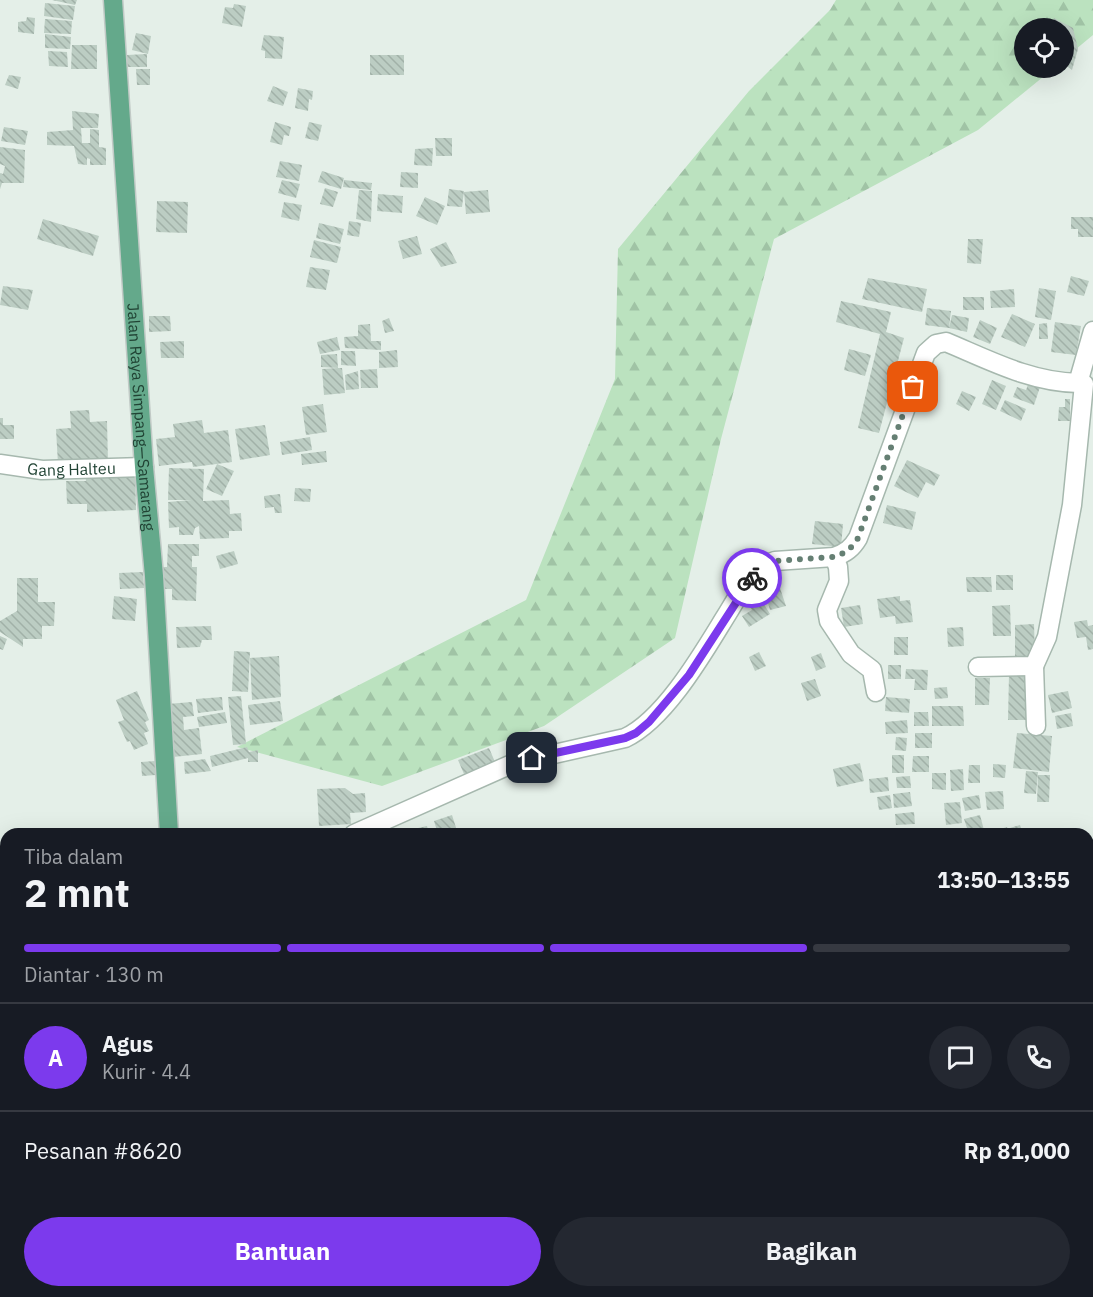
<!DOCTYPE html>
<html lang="id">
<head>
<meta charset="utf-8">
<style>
  :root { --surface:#171b24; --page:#242831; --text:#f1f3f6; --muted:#9ea1a6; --line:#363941; --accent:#7c3aed }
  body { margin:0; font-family:"IBM Plex Sans",sans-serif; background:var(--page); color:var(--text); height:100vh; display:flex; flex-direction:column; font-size:22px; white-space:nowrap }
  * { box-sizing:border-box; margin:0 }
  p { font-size:20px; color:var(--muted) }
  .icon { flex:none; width:33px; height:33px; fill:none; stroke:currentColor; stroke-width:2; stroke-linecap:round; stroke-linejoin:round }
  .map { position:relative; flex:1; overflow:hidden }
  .panel { position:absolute; left:0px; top:828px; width:1094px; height:470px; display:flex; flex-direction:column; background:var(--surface); border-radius:18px 18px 0 0; box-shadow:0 6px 24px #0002 }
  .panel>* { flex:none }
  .buttons { position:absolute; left:1014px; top:18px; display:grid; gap:12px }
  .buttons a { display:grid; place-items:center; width:60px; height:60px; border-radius:50%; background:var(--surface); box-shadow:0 6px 24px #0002; font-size:30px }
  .pin { position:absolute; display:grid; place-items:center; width:51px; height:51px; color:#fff; margin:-26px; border-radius:12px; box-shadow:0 3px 9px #0006 }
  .courier { position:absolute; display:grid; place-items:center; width:60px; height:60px; margin:-30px; border:4px solid #7c3aed; border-radius:50%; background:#fff; color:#222; box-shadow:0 2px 8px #0007 }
  .headline em { font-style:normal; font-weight:700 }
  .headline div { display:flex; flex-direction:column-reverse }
  .headline { display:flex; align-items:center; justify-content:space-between; height:102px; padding:0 24px }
  h1 { font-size:39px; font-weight:700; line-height:45px }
  .bar { display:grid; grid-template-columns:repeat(4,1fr); gap:9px 6px; align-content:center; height:72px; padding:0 24px }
  .bar i { height:8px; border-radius:4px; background:var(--line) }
  .bar .active { background:var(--accent) }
  .bar p { grid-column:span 4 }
  .line { display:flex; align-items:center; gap:15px; padding:0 24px; border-top:2px solid var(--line) }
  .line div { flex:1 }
  .round { display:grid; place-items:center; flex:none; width:63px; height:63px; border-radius:32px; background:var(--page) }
  .primary-button { display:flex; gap:12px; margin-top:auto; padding:12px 24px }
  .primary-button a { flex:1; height:69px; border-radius:36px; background:var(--accent); color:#fff; font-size:24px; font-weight:700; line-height:69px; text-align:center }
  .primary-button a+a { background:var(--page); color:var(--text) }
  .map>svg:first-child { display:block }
  .forest { fill:url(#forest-firs) }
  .building { fill:url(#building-back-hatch) }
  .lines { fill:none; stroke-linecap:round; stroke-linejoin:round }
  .minor-casing { stroke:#a6b8ae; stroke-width:21 }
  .major-casing { stroke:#c1cac6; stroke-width:21 }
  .minor { stroke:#fff; stroke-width:18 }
  .major { stroke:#64a98b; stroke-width:18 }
  .done { stroke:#657f73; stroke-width:6; stroke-dasharray:0 10.8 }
  .route { stroke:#7c3aed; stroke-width:8 }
  .labels { text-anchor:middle; stroke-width:5; stroke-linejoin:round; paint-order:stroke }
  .street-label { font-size:16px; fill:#214334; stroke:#f5fbf7 }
</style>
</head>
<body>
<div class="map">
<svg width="1093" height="1297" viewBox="0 0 1093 1297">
  <defs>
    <pattern id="forest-firs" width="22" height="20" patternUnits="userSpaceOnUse" patternTransform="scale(1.5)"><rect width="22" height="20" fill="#bbe2bf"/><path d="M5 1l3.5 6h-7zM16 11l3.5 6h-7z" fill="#a0c3a5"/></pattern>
    <pattern id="building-back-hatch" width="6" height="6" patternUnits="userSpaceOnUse" patternTransform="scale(1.5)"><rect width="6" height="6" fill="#bccdc3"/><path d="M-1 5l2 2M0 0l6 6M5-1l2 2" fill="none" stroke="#a1b1a8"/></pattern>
  </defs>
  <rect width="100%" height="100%" fill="#e4efe8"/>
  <path class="forest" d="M836,0H1093V35L1064,59V28H1024V68H1054L978,130L774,239L721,439L675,638L544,726L382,786L237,747L526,600L615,379L618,249L749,91L830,10Z"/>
  <path class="building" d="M52,0H77L75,5Z
    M45,3L75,6L73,20L44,16Z
    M234,4L246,6L242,27L222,23L225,7L233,8Z
    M27,17L35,18L34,34L18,32V22L26,21Z
    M1054,18L1073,28L1078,49L1072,70L1064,64V28H1050Z
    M45,19L72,21L71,34L44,33Z
    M136,33L151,36L148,54L132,50Z
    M45,34L71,37L70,49L45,48Z
    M264,35L284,37L282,59L265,58V51L261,50Z
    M72,45H97V69H71Z
    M48,51L67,52L68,67L49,66Z
    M147,54V67H127V55Z
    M370,55H404V75H370Z
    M136,69H150V85H137Z
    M9,75L21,77L18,89L5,85Z
    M273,86L288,92L283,106L267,101Z
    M298,88L313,91L312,100L309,99L308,111L295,108Z
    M72,111L99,114L98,128H81L82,143H90V129L99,130V147L106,148V165H90V159L87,158V165L78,164L74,146L47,145V132L73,130Z
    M275,122L291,127L289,136L284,135L282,145L270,142Z
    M309,122L322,125L318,141L305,138Z
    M4,127L28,131L25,145L1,141Z
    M435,138H452V156H436Z
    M0,147L25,150L24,183H2L0,189V173L3,174L5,166L0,164Z
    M433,148L432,166L414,165L415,149Z
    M280,161L302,165L299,181L276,177Z
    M322,171L344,178L341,189L318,182Z
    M401,172L418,173V188L400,187Z
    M282,180L300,184L296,198L278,193Z
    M344,180L372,183L371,190L343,187Z
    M325,188L338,192L333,207L320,204Z
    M449,189L464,191L462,207L447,206Z
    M359,190L372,191L371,222L356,219Z
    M488,190L490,212L466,214L464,192Z
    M378,194L403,196L402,213L377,211Z
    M425,197L445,206L437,225L416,216Z
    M157,201L188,202L187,233L156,232Z
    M284,202L302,205L299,221L281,217Z
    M1071,217H1093V237H1078V229H1071Z
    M43,219L99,236L93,256L37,239Z
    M349,221L361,223L359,237L347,235Z
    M319,223L344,229L340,244L316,238Z
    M417,236L422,254L403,259L398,241Z
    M968,239H983L981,264L967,263Z
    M314,240L341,247L337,263L310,257Z
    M446,242L457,263L441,267L430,249Z
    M310,267L330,270L326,290L306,287Z
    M1071,276L1089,281L1084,296L1067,292Z
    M868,278L927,289L922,312L862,299Z
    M3,286L33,290L28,310L0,305Z
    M1039,288L1056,291L1051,320L1035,317Z
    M1014,289L1015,307L991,308L990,291Z
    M963,297H984V310H963Z
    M841,301L891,312L886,332L904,338L879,433L858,428L880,334L836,322Z
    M927,308L951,311L949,328L925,325Z
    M1012,314L1035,324L1025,347L1001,337Z
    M952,315L969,318L967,332L949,328Z
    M149,316H170L171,331L149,332Z
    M389,318L394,331L385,333L382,321Z
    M980,320L997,328L990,344L973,337Z
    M1055,322L1081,326L1076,355L1051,352Z
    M1047,323L1048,339H1039V324Z
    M370,324L371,341H381V350L345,348L344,337L358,336V325Z
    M337,337L340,350L320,354L317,342Z
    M184,341V358H161L160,342Z
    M849,349L871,355L865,376L844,370Z
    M397,350L398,367L379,368V352Z
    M341,351H355L356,366L341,365Z
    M337,354L338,368L321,367V355Z
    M338,368H342L345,393L324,395L322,369Z
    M377,369L378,388H361L360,370Z
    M358,371L359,389L346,390L345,375Z
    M992,380L1006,386L996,410L982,404Z
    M1029,382L1040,387L1034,405L1013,397L1017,387L1026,390Z
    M962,391L976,397L969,411L956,404Z
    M1065,399H1070V421H1058L1059,407H1065Z
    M1005,400L1026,409L1021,421L1000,411Z
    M323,404L327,432L306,435L302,407Z
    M89,410L90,422L107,421L108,462L58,464L56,429L71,428L70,411Z
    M0,418H3V425H14V439H0Z
    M202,420L204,433L228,430L232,462L193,467L192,462L159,466L156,439L175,437L173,424Z
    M265,425L270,455L240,460L235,429Z
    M310,437L312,450L282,455L280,442Z
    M326,451L327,462L302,465L301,454Z
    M907,460L940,475L934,486L926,482L918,498L894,486Z
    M217,464L234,471L222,496L206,489Z
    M169,468L204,469L203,501L229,500L230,514L241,513L242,531H229V538L200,539L199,526L195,528L193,535H179V527L169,528L168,502L192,500H168Z
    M135,470L136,510L87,512V504H67L66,481H86L85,472Z
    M295,488L311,489L310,502L294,501Z
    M280,494L282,513H275L274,507L265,508L264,496Z
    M887,505L916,512L912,530L883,523Z
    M815,521L843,524L841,547L812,544Z
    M168,544H199V556H192V567H197L196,601L172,600V589H162L163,567H167Z
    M234,551L238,564L220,569L216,556Z
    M143,572L144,588L120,589L119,573Z
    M996,575H1013V590H996Z
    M966,577H991L992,592H967Z
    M17,578H38V602H55L54,626H42V639H23V647L0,632V621L17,611Z
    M780,588L786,606L770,610L765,592Z
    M114,596L137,599L135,621L112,619Z
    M759,596L770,614L749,627L742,616L752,610L747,603Z
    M900,596V601L910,600L913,622L896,624L895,616L880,618L877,599Z
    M860,605L863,624L844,627L841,608Z
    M1010,605L1011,636H993L992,606Z
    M1087,620L1088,626L1093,625V649L1088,650L1086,637L1077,638L1074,622Z
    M1034,624L1035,656L1015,657V625Z
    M211,626L212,640H202L200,647L177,648L176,627Z
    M963,627L964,646L948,647L947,628Z
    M0,636L7,639L3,650L0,649Z
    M894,637H908V655H894Z
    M234,651L250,652L248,692L232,691Z
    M759,652L766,666L755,671L749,657Z
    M821,653L826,667L816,671L811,657Z
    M279,656L281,697L252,700L250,658Z
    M888,665H901V679H888Z
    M906,669L928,670L927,690H914L915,679H905Z
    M1009,674H1028L1027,720H1008Z
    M975,678H990L989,705H975Z
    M815,679L821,696L807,701L801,683Z
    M947,687L948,698L935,699L934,688Z
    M137,691L149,720L145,722L149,731L144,733L148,744L134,750L130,741L127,742L118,722L124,720L116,700Z
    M1068,691L1072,708L1052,713L1048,695Z
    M241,696L246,744L233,745L228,697Z
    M222,697L223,710L198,713L196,699Z
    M886,697L910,699L909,713L885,711Z
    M280,701L283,721L250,725L248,705Z
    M192,702L194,716L183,717L184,730L199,728L202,754L173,757L167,704Z
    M932,706H963L964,726H932Z
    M225,712L227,723L199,727L197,717Z
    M914,712H928L929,726H914Z
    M1071,713L1073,726L1057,729L1055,716Z
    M907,720L908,733L886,734L885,722Z
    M915,733H932V748H915Z
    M1017,733L1052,736L1049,772L1013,768Z
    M896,737L907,738L906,751L895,750Z
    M247,747L249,752L258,750V762H248V758L212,767L210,756Z
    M489,748L495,762L464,774L458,760Z
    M892,755H904V773H892Z
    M913,756H929V772H912Z
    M205,759L211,771L185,774L184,762Z
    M155,761L156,775L142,776L141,762Z
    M860,763L864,781L837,787L833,769Z
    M993,764L1006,765L1005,778L993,777Z
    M969,765H980V783H968Z
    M963,769L964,790L951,791L950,770Z
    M1026,771L1038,772L1036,794L1024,793Z
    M932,773H946V790L932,789Z
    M1038,775H1050L1049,802H1037Z
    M910,776L911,788H897L896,777Z
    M888,777L889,791L870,793L869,779Z
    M345,788L353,794L365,793L366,812L350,813L351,824L319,826L317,789Z
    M1003,791L1004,809L987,810L985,792Z
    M910,792L912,806L894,808L893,794Z
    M890,795L892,808L879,810L877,797Z
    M979,795L981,808L965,811L962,798Z
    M960,802L962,823L946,825L944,803Z
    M914,812L915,824L896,825L895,814Z
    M452,815L458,834H438L434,821Z
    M980,815L985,834H969L964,819Z
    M1020,825L1023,834H1012L1010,828Z
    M427,826L429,834H410L409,830Z
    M1007,827L1009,834H990V832Z
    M863,831V834H841V832Z
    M1090,858L1091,873L1088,874V859Z
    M1088,891H1091L1093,914H1088Z
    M1093,916V937H1088V917Z
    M1093,937V951L1088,949Z
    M1088,957L1093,965V980L1088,982Z
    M1093,982V996L1088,984Z
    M0,1253L6,1254V1268L0,1271Z"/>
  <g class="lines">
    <defs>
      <g id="minor">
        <path id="s1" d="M0,464L42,470L144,467"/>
        <path d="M834,557L838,567L839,581L827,610L829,621L851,654L872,670L876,692"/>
        <path d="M1034,666L1036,726"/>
        <path d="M978,667L1034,666L1047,637L1072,505L1084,384"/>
        <path d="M354,834L514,763L625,738C664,720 702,655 724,619C737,599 751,568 775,561L834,557C846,553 852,548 858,538L926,353L936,344L946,342C989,360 1030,382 1078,383L1093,331"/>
      </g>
      <g id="major">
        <path id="s2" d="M113,0L144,467L154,576L169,834"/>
        <path d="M4,1297L11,1292"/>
      </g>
    </defs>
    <use href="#minor" class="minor-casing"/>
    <use href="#major" class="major-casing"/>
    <use href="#minor" class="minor"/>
    <use href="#major" class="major"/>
  </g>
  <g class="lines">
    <path class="done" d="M752,578L760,569L775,561L834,557C846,553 852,548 858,538L913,387"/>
    <path class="route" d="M532,758L625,738L636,733L649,722L689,675L752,578"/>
  </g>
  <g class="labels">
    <g class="street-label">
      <text dy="6" stroke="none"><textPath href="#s2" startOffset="418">Jalan Raya Simpang—Samarang</textPath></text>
      <text dy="6" stroke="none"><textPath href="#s1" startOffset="72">Gang Halteu</textPath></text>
    </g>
  </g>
</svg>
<div class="buttons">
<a><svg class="icon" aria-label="locate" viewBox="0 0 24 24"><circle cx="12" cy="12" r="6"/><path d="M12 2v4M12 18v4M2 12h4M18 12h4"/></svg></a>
</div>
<div class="pin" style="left:913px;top:387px;background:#ea580c"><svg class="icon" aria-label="bag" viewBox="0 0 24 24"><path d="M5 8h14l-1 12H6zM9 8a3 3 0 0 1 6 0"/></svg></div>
<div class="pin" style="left:532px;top:758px;background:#1f2937"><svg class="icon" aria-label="home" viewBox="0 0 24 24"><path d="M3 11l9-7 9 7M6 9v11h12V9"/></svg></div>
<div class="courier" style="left:752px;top:578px"><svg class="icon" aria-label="bike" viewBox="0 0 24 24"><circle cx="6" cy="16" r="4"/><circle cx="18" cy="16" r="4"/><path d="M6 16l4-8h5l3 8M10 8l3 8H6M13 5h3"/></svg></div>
<section class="panel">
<div class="headline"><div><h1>2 mnt</h1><p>Tiba dalam</p></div><em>13:50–13:55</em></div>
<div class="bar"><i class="active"></i><i class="active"></i><i class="active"></i><i></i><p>Diantar · 130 m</p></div>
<div class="line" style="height:108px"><b class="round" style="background:var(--accent);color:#fff">A</b><div><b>Agus</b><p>Kurir · 4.4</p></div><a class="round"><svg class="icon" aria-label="chat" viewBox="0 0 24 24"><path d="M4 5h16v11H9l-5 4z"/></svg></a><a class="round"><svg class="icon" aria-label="phone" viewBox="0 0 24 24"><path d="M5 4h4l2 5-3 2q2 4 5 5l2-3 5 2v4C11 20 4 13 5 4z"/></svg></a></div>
<div class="line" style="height:78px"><div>Pesanan #8620</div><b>Rp 81,000</b></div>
<div class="primary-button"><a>Bantuan</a><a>Bagikan</a></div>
</section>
</div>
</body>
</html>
